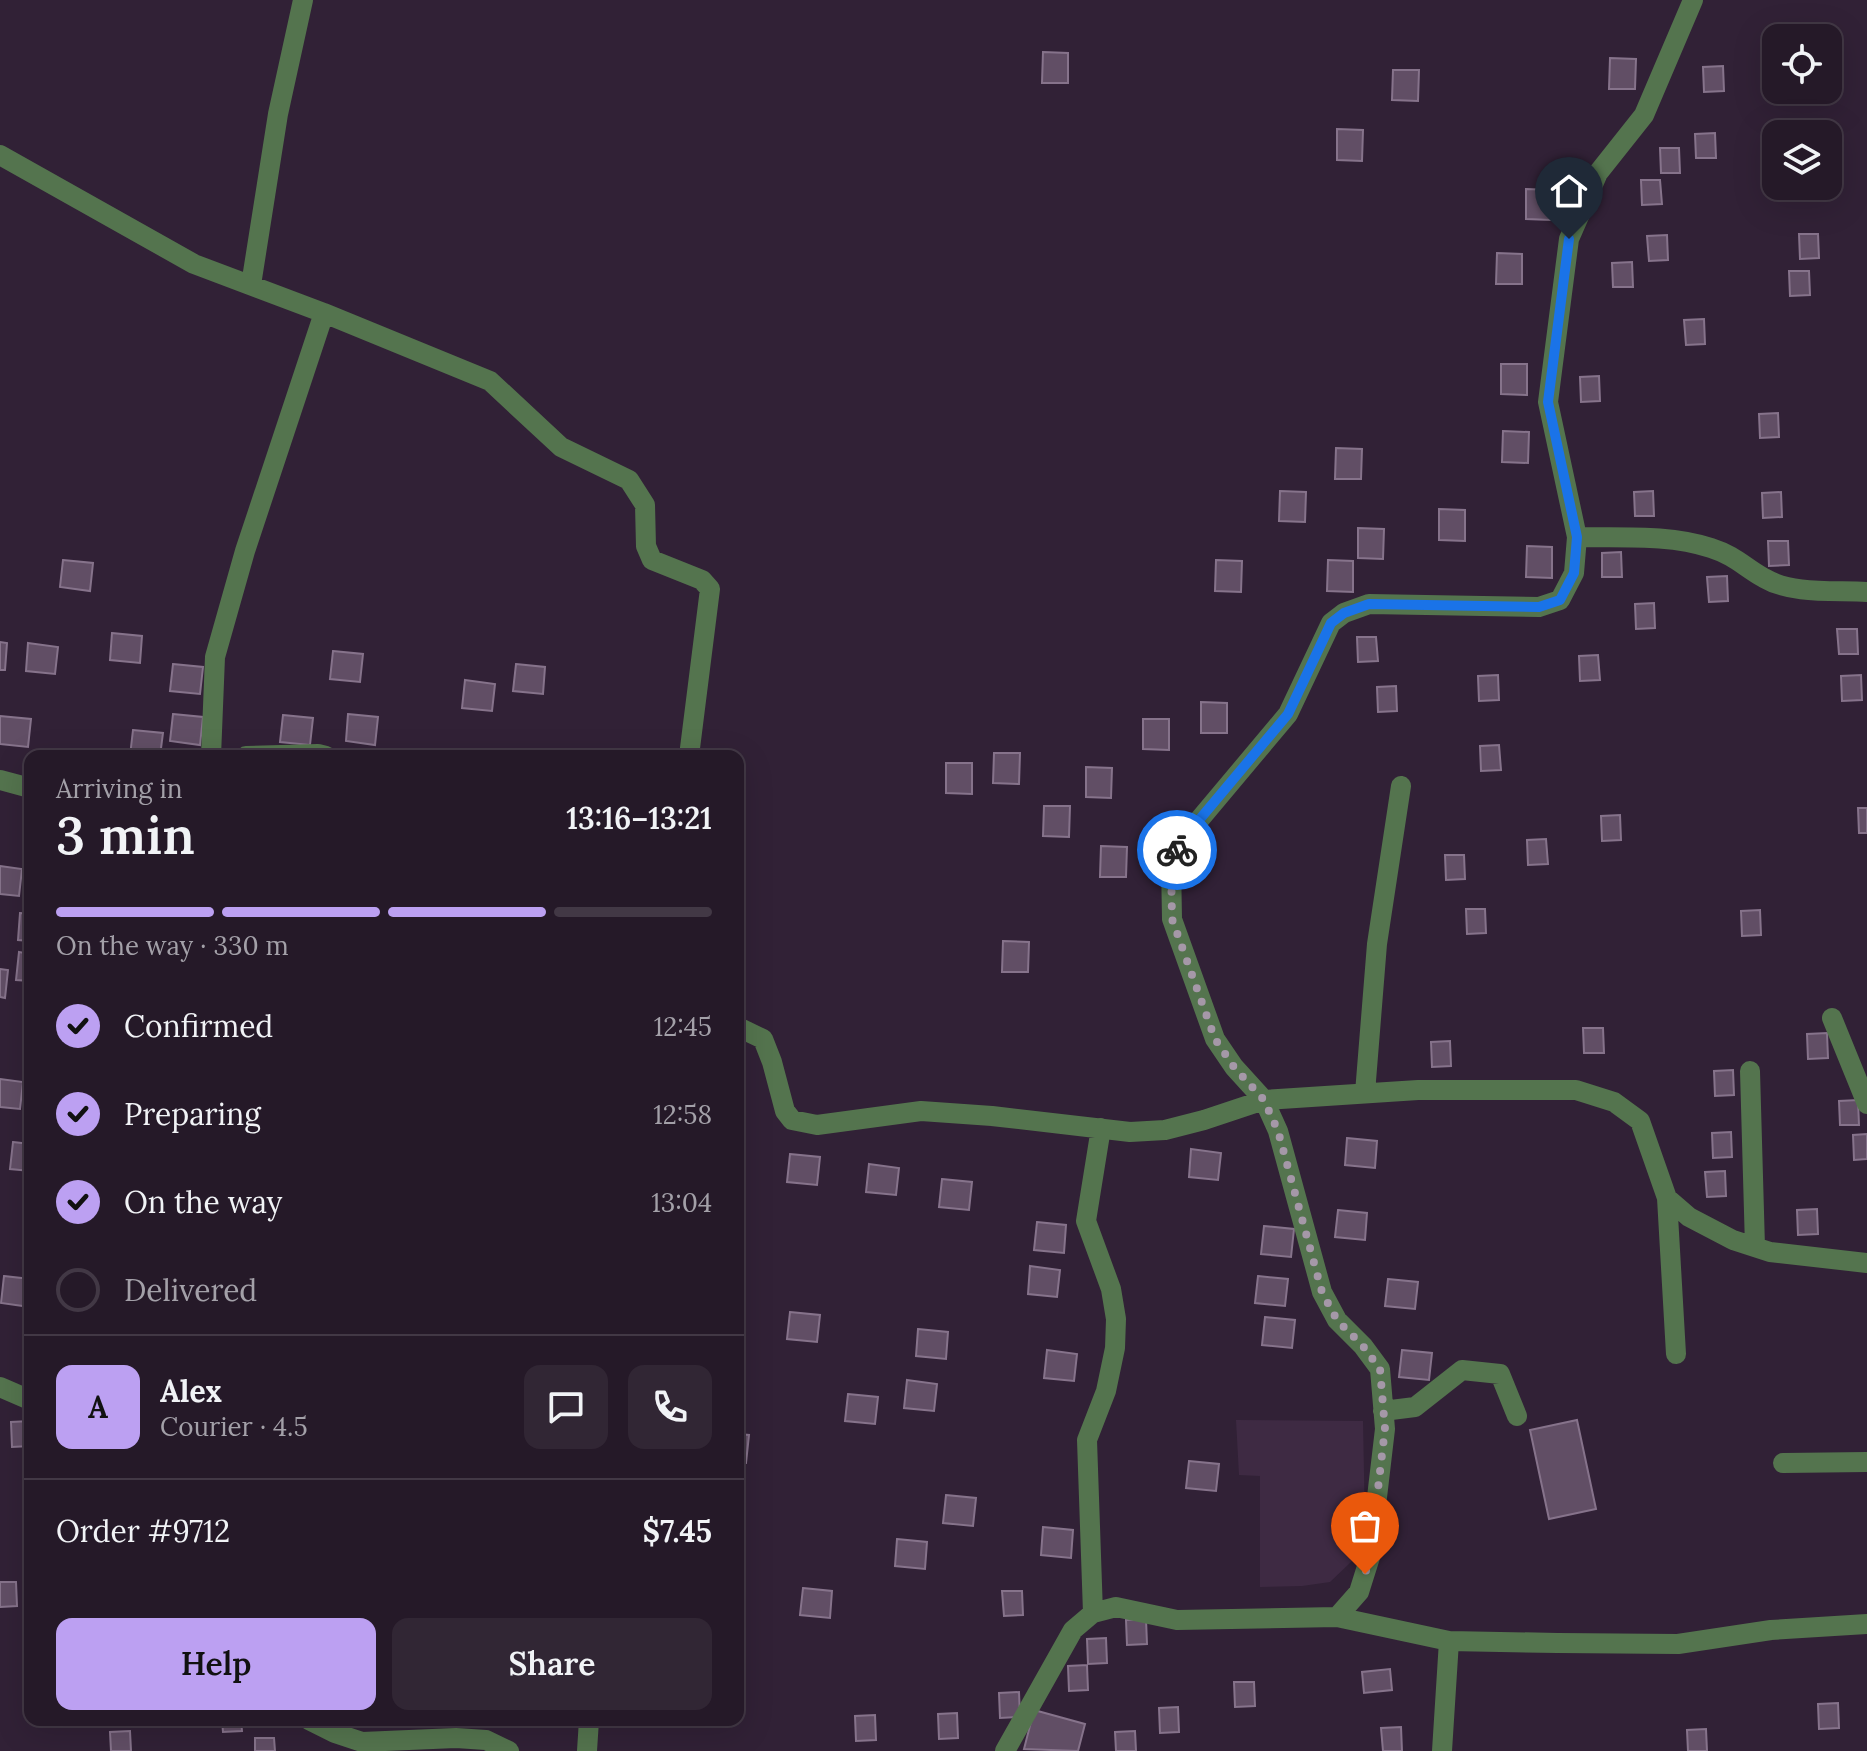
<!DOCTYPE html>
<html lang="en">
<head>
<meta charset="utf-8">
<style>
  :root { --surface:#251928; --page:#312634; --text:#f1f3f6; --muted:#a3a0a8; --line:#423845; --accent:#bca0f2 }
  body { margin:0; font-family:Lora,serif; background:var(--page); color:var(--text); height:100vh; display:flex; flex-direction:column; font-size:30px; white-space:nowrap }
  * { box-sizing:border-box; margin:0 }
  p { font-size:26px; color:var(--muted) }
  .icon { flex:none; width:44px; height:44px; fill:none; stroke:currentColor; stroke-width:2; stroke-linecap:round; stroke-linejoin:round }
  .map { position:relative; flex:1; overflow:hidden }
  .drawer { position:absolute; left:24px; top:750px; width:720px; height:976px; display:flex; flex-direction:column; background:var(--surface); border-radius:16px; box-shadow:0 8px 32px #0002,0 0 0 2px var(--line) }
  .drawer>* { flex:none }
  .tools { position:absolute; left:1762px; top:24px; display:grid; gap:16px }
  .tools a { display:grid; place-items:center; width:80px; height:80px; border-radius:16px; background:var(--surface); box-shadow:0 8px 32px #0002,0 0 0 2px var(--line); font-size:40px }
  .pin { position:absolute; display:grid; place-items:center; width:68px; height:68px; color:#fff; margin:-82px -34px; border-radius:50% 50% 50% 0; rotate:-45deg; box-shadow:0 0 8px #0007 }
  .pin .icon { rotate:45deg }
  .courier { position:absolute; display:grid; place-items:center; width:80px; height:80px; margin:-40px; border:6px solid #1a73e8; border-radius:50%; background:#fff; color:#222; box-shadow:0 2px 10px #0007 }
  .overview em { font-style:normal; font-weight:600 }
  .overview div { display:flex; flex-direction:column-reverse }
  .overview { display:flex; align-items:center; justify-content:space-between; height:136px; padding:0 32px }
  h1 { font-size:52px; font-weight:600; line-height:60px }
  .bar { display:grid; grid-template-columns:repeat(4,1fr); gap:12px 8px; align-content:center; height:96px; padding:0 32px }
  .bar i { height:10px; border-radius:6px; background:var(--line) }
  .bar .on { background:var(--accent) }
  .bar p { grid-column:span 4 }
  .line { display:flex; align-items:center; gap:20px; padding:0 32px; border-top:2px solid var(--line) }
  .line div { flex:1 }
  .round { display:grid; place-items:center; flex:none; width:84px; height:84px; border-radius:16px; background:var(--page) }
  ol { padding:0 32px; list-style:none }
  li { display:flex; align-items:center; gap:24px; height:88px }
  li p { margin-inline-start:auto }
  li .icon { padding:8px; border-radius:50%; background:var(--accent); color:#111; stroke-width:4 }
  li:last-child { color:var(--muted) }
  li i { width:44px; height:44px; border:4px solid var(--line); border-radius:50% }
  .primary-button { display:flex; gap:16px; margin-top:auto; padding:16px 32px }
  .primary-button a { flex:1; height:92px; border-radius:16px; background:var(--accent); color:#111; font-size:32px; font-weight:600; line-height:92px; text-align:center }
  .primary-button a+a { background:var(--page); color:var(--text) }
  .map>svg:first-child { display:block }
  .built { fill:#3e2a43 }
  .building { fill:#614e65; stroke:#86738b; stroke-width:2 }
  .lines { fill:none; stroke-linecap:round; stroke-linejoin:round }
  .minor { stroke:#54744e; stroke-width:20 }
  .done { stroke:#a598a8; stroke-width:8; stroke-dasharray:0 14.4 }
  .route { stroke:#1a73e8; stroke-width:10 }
</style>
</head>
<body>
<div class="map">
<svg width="1867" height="1751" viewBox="0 0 1867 1751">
  <rect width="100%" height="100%" fill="#312136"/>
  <path class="built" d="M1236,1420L1363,1421L1365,1526L1352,1561L1330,1582L1302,1586L1260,1587V1476L1239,1475Z"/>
  <path class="building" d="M1043,52L1068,53V83H1042Z
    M1610,58L1636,59L1635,89H1609Z
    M1723,66L1724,91L1704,92L1703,67Z
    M1393,70H1419L1418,101L1392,100Z
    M1337,129L1363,130L1362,161L1337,160Z
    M1715,133L1716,158H1696L1695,134Z
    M1660,148H1679L1680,173H1661Z
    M1641,180H1660L1662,204L1642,205Z
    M1526,189L1552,190L1551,220L1526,219Z
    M1799,234H1818L1819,258L1800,259Z
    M1667,235L1668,260L1649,261L1647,236Z
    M1497,253L1522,254V284H1496Z
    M1632,262L1633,287H1613L1612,263Z
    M1789,271H1809L1810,295L1790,296Z
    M1704,319L1705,344L1686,345L1684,320Z
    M1501,364H1527V395L1501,394Z
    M1599,376L1600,401L1581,402L1580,377Z
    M1778,413L1779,437L1760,438L1759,414Z
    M1503,431L1529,432L1528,463L1502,462Z
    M1336,448L1362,449L1361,479H1335Z
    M1280,491L1306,492L1305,522L1279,521Z
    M1653,491L1654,516H1635L1634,492Z
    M1781,492L1782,517L1763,518L1762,493Z
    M1439,509L1465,510V541L1439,540Z
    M1358,528L1384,529L1383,559L1358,558Z
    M1768,541H1788L1789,565L1769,566Z
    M1527,546L1552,547V578L1526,577Z
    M1621,552L1622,577H1602V553Z
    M63,560L93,563L90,591L60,587Z
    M1216,560L1242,561L1241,592L1215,591Z
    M1328,560L1353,561V592L1327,591Z
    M1727,576L1728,601L1709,602L1707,577Z
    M1654,603L1655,628L1636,629L1635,604Z
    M1837,629H1857L1858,654H1839Z
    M112,633L142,636L140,663L110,660Z
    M1357,637H1376L1378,661L1358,662Z
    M0,642L7,643L5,670H0Z
    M28,643L58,647L55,674L26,671Z
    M333,651L363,654L360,682L330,679Z
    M1598,655L1600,680L1580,681L1579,656Z
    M173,664L203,667L200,694L170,691Z
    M516,664L545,667L543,694L513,691Z
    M1498,675L1499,700L1479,701L1478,676Z
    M1861,675L1862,700L1842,701L1841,676Z
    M465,680L495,684L492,711L462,708Z
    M1396,686L1397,711L1378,712L1377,687Z
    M1201,702L1227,703V733H1201Z
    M173,714L203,717L200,745L170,741Z
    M348,714L378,717L375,745L346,741Z
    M283,715L313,718L310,745L280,742Z
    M0,716L31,719L28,747L0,744Z
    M1143,719H1169V750L1143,749Z
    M133,730L163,733L160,756H130Z
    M1499,745L1501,770L1481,771L1480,746Z
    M994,753H1020L1019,784L993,783Z
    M946,763H972V794L946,793Z
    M1086,767L1112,768L1111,798L1086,797Z
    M1044,806H1070L1069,837L1043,836Z
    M1858,808H1867V833H1859Z
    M1620,815L1621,840L1602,841L1601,816Z
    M1546,839L1548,864L1528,865L1527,840Z
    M1101,846L1127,847L1126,877H1100Z
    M1445,855H1464L1465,879L1446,880Z
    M0,866L22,869L19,896L0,894Z
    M1466,909H1485L1486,933L1467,934Z
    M1760,910L1761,935L1742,936L1741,911Z
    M20,913L30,914V941L18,940Z
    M1003,941L1029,942L1028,972H1002Z
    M19,952L30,954V981L16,980Z
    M0,969L8,970L5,998L0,997Z
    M1583,1028H1603L1604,1053H1584Z
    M1827,1033L1828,1058L1808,1059L1807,1034Z
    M1450,1041L1451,1066L1432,1067L1431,1042Z
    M1733,1070L1734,1095L1715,1096L1714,1071Z
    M0,1079L23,1082L20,1109L0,1107Z
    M1858,1100L1859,1125H1840L1839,1101Z
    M1731,1132L1732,1157L1713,1158L1712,1133Z
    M1867,1134V1159L1854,1160L1853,1135Z
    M1347,1138L1377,1141L1375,1168L1345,1165Z
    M13,1142L30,1144V1171L10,1169Z
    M1191,1149L1221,1153L1218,1180L1189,1177Z
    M790,1154L820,1157L817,1185L787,1182Z
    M869,1164L899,1168L896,1195L866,1192Z
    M1725,1171L1726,1196L1707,1197L1705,1172Z
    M942,1179L972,1182L969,1210L939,1207Z
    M1817,1209L1818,1234L1798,1235L1797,1210Z
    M1338,1210L1367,1213L1365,1240L1335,1237Z
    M1037,1222L1066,1225L1064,1253L1034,1250Z
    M1264,1226L1294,1229L1291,1257L1261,1254Z
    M1030,1266L1060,1270L1057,1297L1028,1294Z
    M4,1276L30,1279V1307L1,1303Z
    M1258,1276L1288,1279L1285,1306L1255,1303Z
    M1388,1279L1418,1282L1415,1309L1385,1306Z
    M790,1312L820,1315L817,1342L787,1339Z
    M1265,1317L1295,1320L1292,1348L1262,1345Z
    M918,1329L948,1332L946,1359L916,1356Z
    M1047,1350L1077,1354L1074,1381L1044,1378Z
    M1402,1350L1432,1353L1429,1380L1399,1377Z
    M907,1380L937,1384L934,1411L904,1408Z
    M848,1394L878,1397L875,1424L845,1421Z
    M1577,1420L1596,1509L1549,1519L1530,1430Z
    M30,1421V1446L12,1447L11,1422Z
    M738,1434L749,1435L746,1463L738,1462Z
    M1189,1461L1219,1464L1216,1491L1186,1488Z
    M946,1495L976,1498L973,1526L943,1523Z
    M1043,1527L1073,1530L1071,1558L1041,1555Z
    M897,1539L927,1542L925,1569L895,1566Z
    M0,1582H16L17,1606L0,1607Z
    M803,1588L832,1591L830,1618L800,1615Z
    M1002,1591H1022L1023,1615L1004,1616Z
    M1146,1619L1147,1644L1127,1645L1126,1620Z
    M1106,1638L1107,1663L1088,1664L1087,1639Z
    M1087,1665L1088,1690L1069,1691L1068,1666Z
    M1390,1669L1392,1690L1364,1693L1362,1672Z
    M1234,1682H1254L1255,1706L1235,1707Z
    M1019,1692L1020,1717L1000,1718L999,1693Z
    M1838,1703L1839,1728L1819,1729L1818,1704Z
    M1178,1707L1179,1732L1160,1733L1159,1708Z
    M1034,1710L1085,1724L1078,1751L1024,1749Z
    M957,1713L958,1738L939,1739L938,1714Z
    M875,1715L876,1740L856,1741L855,1716Z
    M222,1720H241L242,1731L223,1732Z
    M1401,1727L1402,1751H1383L1381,1728Z
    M1706,1729L1707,1751H1688L1687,1730Z
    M130,1731L131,1751H111L110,1732Z
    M1135,1731L1136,1751H1116L1115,1732Z
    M255,1738H274L275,1751H255Z"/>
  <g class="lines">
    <path class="minor" d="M0,155L194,264L324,313L490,381L561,447L629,480L645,505L646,546L652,560L702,580L710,589L689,756
      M251,285L278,114L303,0
      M1577,537C1621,538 1669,534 1711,548C1736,556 1744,567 1764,578C1793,595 1835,590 1867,592
      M211,756L215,657L245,551L324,313
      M246,756L318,754L326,756
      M0,780L30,788
      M1832,1018L1867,1104
      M738,1027L763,1039L772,1062L785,1111L792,1120L817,1125L921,1111L992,1116L1130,1132L1165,1130L1204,1120L1264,1100L1418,1090H1576L1614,1102L1640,1121L1667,1198L1689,1217L1733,1240L1770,1252L1867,1263
      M1750,1071L1755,1247
      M1365,1093L1377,944L1401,786
      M1667,1198L1676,1354
      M0,1387L30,1400
      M1383,1411L1415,1407L1462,1370L1500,1374L1517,1416
      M1783,1463L1867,1462
      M1093,1613L1087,1440L1106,1391L1115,1348L1116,1319L1111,1289L1086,1221L1101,1128
      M1337,1617L1449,1641L1558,1643L1678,1644L1771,1630L1867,1624
      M309,1720L335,1733L362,1742L456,1738L486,1740L509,1751
      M587,1751L589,1720
      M1005,1751L1073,1630L1093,1613L1116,1607L1177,1620L1337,1617L1359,1592L1370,1557L1385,1429L1380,1369L1363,1346L1337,1320L1322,1292L1278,1131L1264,1100L1234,1067L1215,1039L1172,919L1171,862L1184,838L1288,714L1331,623L1344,613L1369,604L1539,607L1560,600L1574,573L1577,537L1548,402L1569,239L1598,173L1644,115L1693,0
      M1442,1751L1449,1641"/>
  </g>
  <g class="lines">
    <path class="done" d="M1177,850L1171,862L1172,919L1215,1039L1234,1067L1264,1100L1278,1131L1322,1292L1337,1320L1363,1346L1380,1369L1385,1429L1370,1557L1365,1574"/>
    <path class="route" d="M1177,850L1184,838L1288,714L1331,623L1344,613L1369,604L1539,607L1560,600L1574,573L1577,537L1548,402L1569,239"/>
  </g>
</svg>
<div class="tools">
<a><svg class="icon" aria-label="locate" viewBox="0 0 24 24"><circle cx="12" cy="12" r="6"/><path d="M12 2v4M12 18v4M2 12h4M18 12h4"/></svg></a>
<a><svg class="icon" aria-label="layers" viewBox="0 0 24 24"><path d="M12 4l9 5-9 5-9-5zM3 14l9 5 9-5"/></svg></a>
</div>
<div class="pin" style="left:1365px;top:1574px;background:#ea580c"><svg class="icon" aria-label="bag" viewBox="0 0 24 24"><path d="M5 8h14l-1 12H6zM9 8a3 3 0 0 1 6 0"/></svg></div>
<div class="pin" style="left:1569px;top:239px;background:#1f2937"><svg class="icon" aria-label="home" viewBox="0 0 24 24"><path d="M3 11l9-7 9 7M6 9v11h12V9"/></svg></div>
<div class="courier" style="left:1177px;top:850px"><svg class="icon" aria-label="bike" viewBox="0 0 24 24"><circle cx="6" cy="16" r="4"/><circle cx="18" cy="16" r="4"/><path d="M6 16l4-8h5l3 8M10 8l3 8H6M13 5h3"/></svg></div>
<section class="drawer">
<div class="overview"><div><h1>3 min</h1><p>Arriving in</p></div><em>13:16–13:21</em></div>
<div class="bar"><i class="on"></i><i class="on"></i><i class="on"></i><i></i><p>On the way · 330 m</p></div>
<ol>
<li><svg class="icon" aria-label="check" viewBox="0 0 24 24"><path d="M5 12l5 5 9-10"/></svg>Confirmed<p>12:45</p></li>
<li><svg class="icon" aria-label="check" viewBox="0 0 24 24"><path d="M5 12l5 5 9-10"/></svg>Preparing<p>12:58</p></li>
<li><svg class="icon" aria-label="check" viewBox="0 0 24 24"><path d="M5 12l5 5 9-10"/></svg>On the way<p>13:04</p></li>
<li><i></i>Delivered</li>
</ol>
<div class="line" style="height:144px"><b class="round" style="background:var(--accent);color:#111">A</b><div><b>Alex</b><p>Courier · 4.5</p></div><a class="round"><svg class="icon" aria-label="chat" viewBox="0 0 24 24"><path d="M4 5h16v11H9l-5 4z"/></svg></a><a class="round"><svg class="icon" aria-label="phone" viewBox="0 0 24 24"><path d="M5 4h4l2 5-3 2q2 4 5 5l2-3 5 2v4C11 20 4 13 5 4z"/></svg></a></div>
<div class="line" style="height:104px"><div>Order #9712</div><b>$7.45</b></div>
<div class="primary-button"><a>Help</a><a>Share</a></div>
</section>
</div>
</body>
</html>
